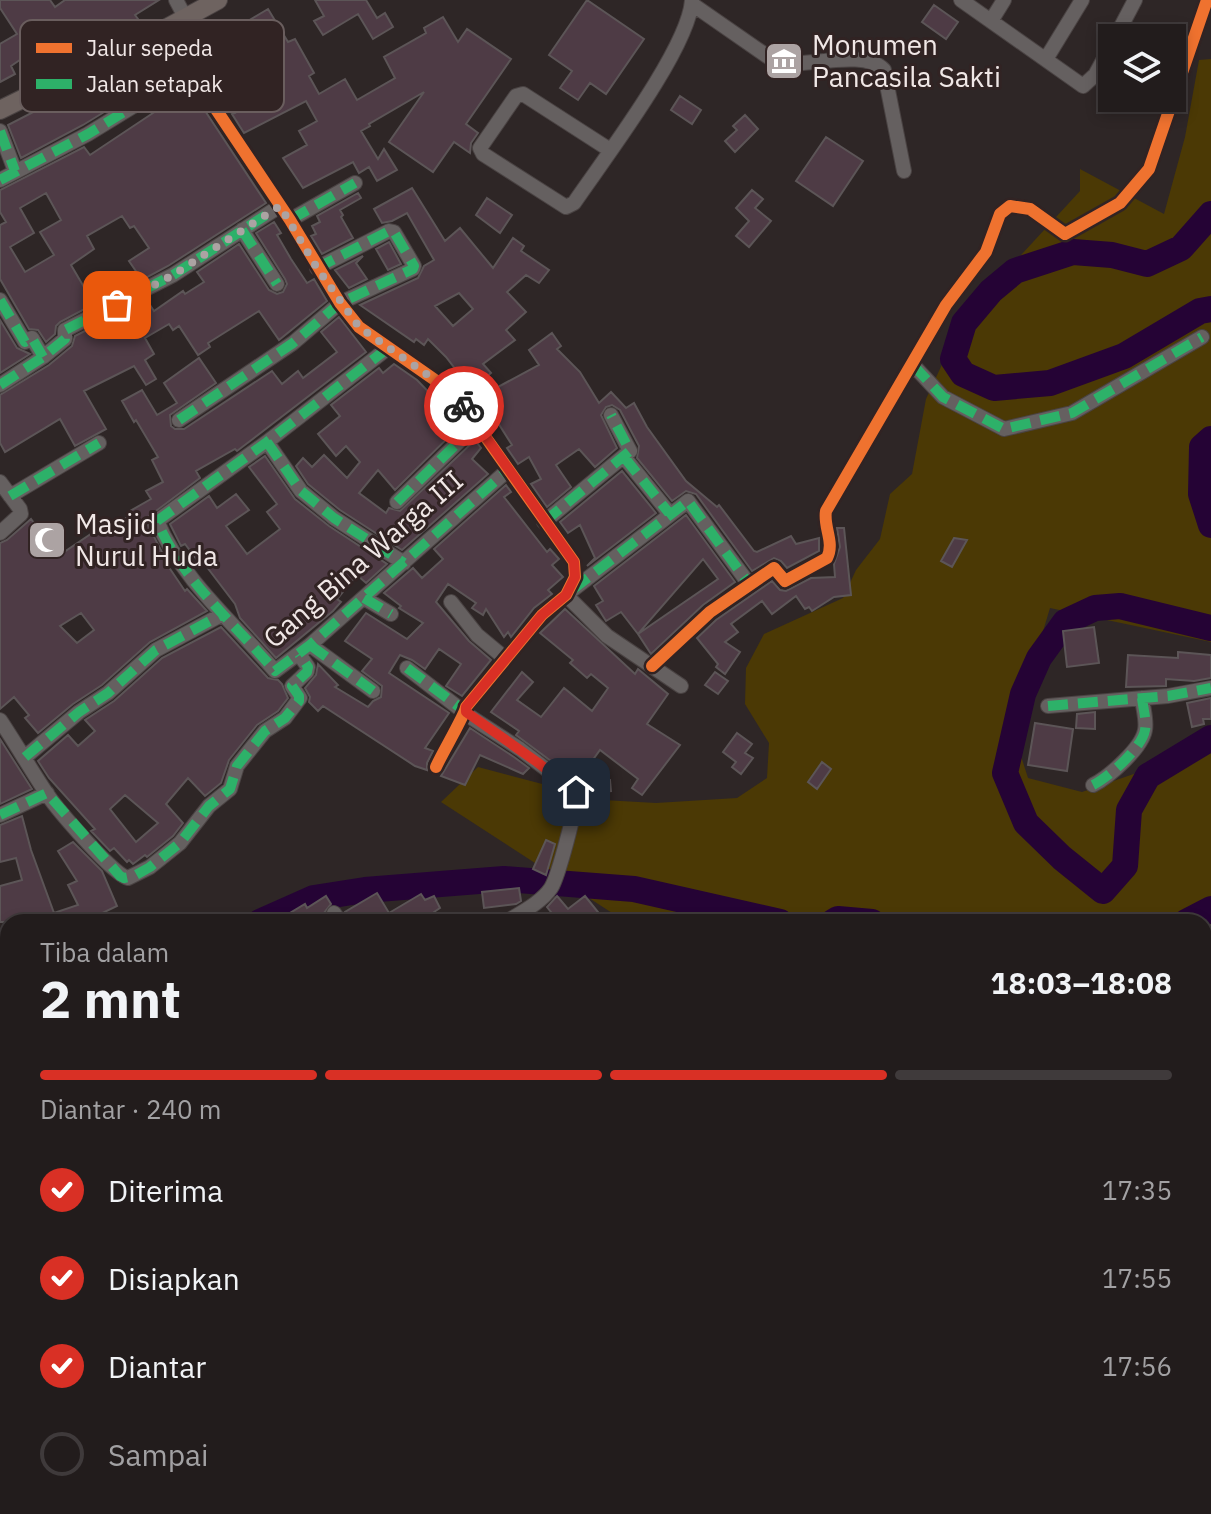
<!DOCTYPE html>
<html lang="id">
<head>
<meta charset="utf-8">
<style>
  :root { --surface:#221c1c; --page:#2e2929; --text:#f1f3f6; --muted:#a2a1a3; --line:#3f3a3b; --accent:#d93025 }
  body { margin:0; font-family:"IBM Plex Sans",sans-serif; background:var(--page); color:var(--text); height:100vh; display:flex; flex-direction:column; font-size:30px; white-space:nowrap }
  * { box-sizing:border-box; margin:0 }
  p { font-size:26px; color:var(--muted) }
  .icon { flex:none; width:44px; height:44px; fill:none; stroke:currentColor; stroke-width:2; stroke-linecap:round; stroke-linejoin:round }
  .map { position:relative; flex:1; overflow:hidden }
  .panel { position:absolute; left:0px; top:914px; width:1212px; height:600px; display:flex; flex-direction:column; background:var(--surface); border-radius:24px 24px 0 0; box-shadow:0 4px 12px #0003,0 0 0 2px var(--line) }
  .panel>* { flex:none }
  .buttons { position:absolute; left:1098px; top:24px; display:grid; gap:16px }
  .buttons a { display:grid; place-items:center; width:88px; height:88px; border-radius:0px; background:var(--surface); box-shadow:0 4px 12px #0003,0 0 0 2px var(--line); font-size:40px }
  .pin { position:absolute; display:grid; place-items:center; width:68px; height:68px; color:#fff; margin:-34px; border-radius:16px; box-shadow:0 4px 12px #0006 }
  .courier { position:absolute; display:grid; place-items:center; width:80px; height:80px; margin:-40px; border:6px solid #d93025; border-radius:50%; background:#fff; color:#222; box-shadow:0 2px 10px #0007 }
  .summary em { font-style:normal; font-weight:700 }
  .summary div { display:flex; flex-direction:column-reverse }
  .summary { display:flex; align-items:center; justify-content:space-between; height:136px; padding:0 40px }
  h1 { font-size:52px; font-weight:700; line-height:60px }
  .bar { display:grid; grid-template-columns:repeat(4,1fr); gap:12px 8px; align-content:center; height:96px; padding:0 40px }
  .bar i { height:10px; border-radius:6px; background:var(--line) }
  .bar .active { background:var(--accent) }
  .bar p { grid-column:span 4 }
  ol { padding:0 40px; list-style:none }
  li { display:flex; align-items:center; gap:24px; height:88px }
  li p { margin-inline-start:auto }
  li .icon { padding:8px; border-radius:50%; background:var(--accent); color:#fff; stroke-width:4 }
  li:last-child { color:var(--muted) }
  li i { width:44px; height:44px; border:4px solid var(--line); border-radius:50% }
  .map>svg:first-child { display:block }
  .green { fill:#4b3905 }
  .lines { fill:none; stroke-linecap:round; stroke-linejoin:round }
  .river { stroke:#250335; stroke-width:26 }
  .building { fill:#4e3b45; stroke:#5c5557; stroke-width:2; fill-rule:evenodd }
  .minor-casing { stroke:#4a4343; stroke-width:16 }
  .major-casing { stroke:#4a4343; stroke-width:20 }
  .minor { stroke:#656060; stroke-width:14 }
  .major { stroke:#6e6360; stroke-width:18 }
  .quiet { stroke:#2db169; stroke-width:10; stroke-dasharray:20 10; stroke-linecap:butt }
  .cycleway-casing { stroke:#312323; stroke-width:17 }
  .cycleway { stroke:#ef722f; stroke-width:12 }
  .done { stroke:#aca3a3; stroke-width:8; stroke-dasharray:0 14.4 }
  .route { stroke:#d93025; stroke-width:10 }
  .labels { text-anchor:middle; stroke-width:6; stroke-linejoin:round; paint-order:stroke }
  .poi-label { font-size:28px; fill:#f0e7e6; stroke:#312323; text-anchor:start }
  .street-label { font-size:28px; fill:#f0e7e6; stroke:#312323 }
  .key { fill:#312323; stroke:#6a5e5e; stroke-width:2 }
  .key-label { font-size:22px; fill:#f0e7e6 }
</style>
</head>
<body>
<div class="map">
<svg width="1211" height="1514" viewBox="0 0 1211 1514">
  <rect width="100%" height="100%" fill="#2e2626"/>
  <path class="green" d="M1211,59V642L1050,608L1013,731L1028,778L1082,792L1211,747V1055L1204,1054V922H626L441,802L478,767L603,800L656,803L737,798L767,778L769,743L745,704L746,668L764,634L843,598L856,570L880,539L890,494L912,474L926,399L964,317L1080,191V169L1164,214L1185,137L1199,60Z"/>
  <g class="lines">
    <path class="river" d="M1211,214L1181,248L1147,264L1112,255L1073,252L1015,271L991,291L964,323L953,359L963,374L994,388L1050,383L1124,356L1200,311L1211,309
      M1211,439L1202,447L1201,494L1211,525
      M1211,628L1120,606L1095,608L1065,622L1039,658L1023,694L1005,773L1026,823L1062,858L1103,891L1125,866L1129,810L1148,776L1211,738
      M260,922L314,898L365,890L504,879L634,889L780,922
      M833,922L838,919L872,922
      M1186,922L1211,909
      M0,1017L8,1016
      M1042,1514L1044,1506"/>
  </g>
  <path class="building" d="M0,0H50L55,7L65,0H159L135,15L138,19L109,38L98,21L74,36L79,44L66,53L55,36L11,66L15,74L0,82V44L17,34L0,8Z
    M315,0H366L377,18L385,13L393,27L373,39L358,14L323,35L314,21L324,16Z
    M587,0L644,39L606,94L590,83L578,100L560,88L572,71L549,55Z
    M934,5L958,22L946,39L922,22Z
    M268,9L288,42L295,39L314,73L309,76L319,94L345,79L357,100L395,78L384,57L426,33L424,28L443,17L458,42L467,29L511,59L466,124L478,133L471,143L470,153L454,142L433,172L389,142L424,92L369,124L370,126L361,131L378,159L384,149L397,170L377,181L369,167L359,173L353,162L303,188L283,158L307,145L299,131L317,121L306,101L244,133L232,114L235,113L214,73L206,77L183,42L198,33L206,46Z
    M162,50L176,68L83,125L21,158L8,125L70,93L74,101Z
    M188,85L266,203L168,266L142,280L129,261L149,248L134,226L130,228L122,216L87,236L94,249L71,265L94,304L60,322L56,326L55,334L46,342L38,330L29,329L0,279V225L6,222L0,212V190L84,147L90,155L162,107L159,102ZM46,193L61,220L40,232L54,255L25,272L10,247L34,233L20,208Z
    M680,96L701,110L692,124L671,110Z
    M745,115L758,129L735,152L725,141L737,130L733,126Z
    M826,137L863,161L833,206L796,181Z
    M412,188L445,241L460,228L493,268L513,238L524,246L521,251L549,270L539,283L526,275L507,292L526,312L506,330L515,340L483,364L491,373L474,388L465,378L463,379L446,357L428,339L424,345L416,339L414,342L360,305L418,278L424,266L434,260L407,213L392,221L382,223L374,209ZM459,293L473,309L453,326L435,306Z
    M752,190L763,199L755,208L771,221L749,247L736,236L749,221L736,208Z
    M358,193L361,198L340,210L343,215L341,217L353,238L322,254L311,236L316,234L312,226L320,222L317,216Z
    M487,198L512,215L500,233L476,215Z
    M274,222L281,233L277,235L291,259L307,283L314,279L327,301L279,340L259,311L208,343L210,347L198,355L179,326L173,330L169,324L145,338L154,354L145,360L156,379L146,385L134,366L84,391L106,429L75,446L60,419L5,452L0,443V395L49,365L72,346L75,336L104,321L106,325L148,302L154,311L183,291L185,294L204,282L197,272L239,244L269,290L277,294L283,292L287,284L285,279L256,233Z
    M389,242L401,264L388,270L376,249Z
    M363,256L356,263L367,279L349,288L335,270Z
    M339,317L366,352L237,451L235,449L196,471L200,478L148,517V525L164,556L162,557L185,591L187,589L207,611L150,642L102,685L73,704L38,733L25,718L29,715L14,697L0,709V543L7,540L31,519L40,531L47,526L64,552L101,527L105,532L132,514L130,511L151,499L146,491L163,482L152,460L158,457L136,420L134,422L122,401L142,390L157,415L177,403L164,383L199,358L216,383L170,415L171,426L175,429H184L272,371L282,384L298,371L303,378L337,352L321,332ZM81,613L94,630L77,643L60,626Z
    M0,320L17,348L30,354L0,373Z
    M552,333L561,346L557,349L580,372L599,403L611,392L626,408L634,403L647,427L686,481L717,507L719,505L754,551L757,552L791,536L796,544L819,538V551L787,568L781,561L774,558L752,571L696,494L686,491L672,501L637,458L639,446L620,410L612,405L606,407L601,415L617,448L595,467L579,449L556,465L571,487L547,507L531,484L541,479L529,457L518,464L507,448L512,445L481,396L539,365L529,350Z
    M394,364L417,380L449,413L453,409L463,423L395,490L378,470L359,493L386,513L389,508L400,511L475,440L481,448L472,459L488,474L402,550L340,510L308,484L296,466L303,458L312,467L324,455L347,478L360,462L346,446L336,456L318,434L340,416L331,405L379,368L383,373Z
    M265,456L295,499L329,526L387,564L366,583L357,575L337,599L341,602L333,611L276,658L240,618L235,604L200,558L197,560L185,544L181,546L170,524L209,496L217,508L236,494L249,510L226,526L247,554L280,529L267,512L277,504L249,467Z
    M622,471L656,513L587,566L595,558L580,525L568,533L560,522Z
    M506,485L511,492L504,497L547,552L550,549L559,559L552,565L563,577L548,590L552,594L534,608L511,637L508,632L504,637L486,609L483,615L472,608L476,603L448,584L436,602L469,641L491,660L462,696L446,686L461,664L439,649L425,669L412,660L400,655L389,673L449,713L425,748L433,751L427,763V770L415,766L323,706L318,711L309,702L310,697L305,688L316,675L318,664L338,685L335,687L368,707L373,701L381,697L382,686L362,671L372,659L345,641L366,613L407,639L423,623L399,608L401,606L384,593L413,568L422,578L443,559L434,549Z
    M686,515L735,582L703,605L651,654L638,634L718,579L703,559L638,634L621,612L606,621L596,605L603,601L594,586Z
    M837,528H844L851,595L834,597L812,611L809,607L805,609L796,596L772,614L762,601L731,624L738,632L725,642L740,652L725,674L716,667L718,664L697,638L716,620L772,581L780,590L786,591L811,578L835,577L834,564L840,547Z
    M954,538L967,540L952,567L941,561Z
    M565,609L635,674L638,669L668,694L647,724L680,745L642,795L632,788L638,779L600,750L579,779H575L516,735L519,731L491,712L522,672L533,682L517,700L541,717L564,688L592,711L606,691L608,688L591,674L587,678L570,663L573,660L540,633Z
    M221,627L268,678L278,680L282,684L288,698L278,711L257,725L229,760L221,783L205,796L188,778L166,804L183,823L173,836L147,857L145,855L133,864L129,860L127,862L114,848L110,851L91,831L95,829L49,778L38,761L68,735L78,746L95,731L85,720L114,701L162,658ZM125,795L158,823L136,842L110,809Z
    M1094,627L1099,663L1067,667L1063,631Z
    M1178,652L1211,655V678L1194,681L1166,679V686L1126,687L1128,655L1178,658Z
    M715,672L728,681L718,694L705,685Z
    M1211,698V719H1203L1204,724L1192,727L1187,703Z
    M1095,712V729L1076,728L1077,714Z
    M1035,723L1073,729L1067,771L1028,765Z
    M470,728L514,757L529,768L523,774L480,755L465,785L441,776Z
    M737,733L752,744L745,753L753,758L741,774L732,767L736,762L723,752Z
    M0,739L32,789L0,804Z
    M822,762L831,769L817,789L808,782Z
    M610,780L611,791L592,793L591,782Z
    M22,816L31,850L54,913L78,905L68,885L77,881L58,851L73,842L102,871L117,906L90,919L88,915L66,922H0V886L22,880L16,858L0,862V825Z
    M546,840L555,844L546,875L533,869Z
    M519,888L521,901L516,904L484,908L482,892Z
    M377,893L389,913L421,894L425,900L434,896L440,908L434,912L439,922H350L345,912Z
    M326,896L331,904L324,913L328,922H275L305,904L307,908Z
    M557,896L568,909L585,896L606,922H559L547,907Z"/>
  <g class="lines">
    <defs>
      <path id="minor" d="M176,0L185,17
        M961,0L1083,86L1095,75L1112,44
        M692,4L777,63C805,68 864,48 884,70L904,171
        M991,21L1004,0
        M163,30L290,220L340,303L359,327L455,394L574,562L575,577L566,595L542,615L466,707C465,715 441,755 436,767
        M1115,38L1135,0
        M1046,59L1082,0
        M0,131L15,171
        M610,150L523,94L516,96L480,148L483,154L566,207L574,203C604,159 689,48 692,0
        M0,180L88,134L189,72
        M290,220L355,183
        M242,230L277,284
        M0,300L25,342L32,338L43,357
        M388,348L267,442L157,521C182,580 234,623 275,671L310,645L508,470
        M913,365L943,397L1004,429L1072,413L1202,337
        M0,385L43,357L65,339V330L173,275L280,206
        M179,420L293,343L340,303L413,269L414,266L394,232L389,231L317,268
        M267,442L301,491L334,518L404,563
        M624,457L669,513
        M0,482L20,509L21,514L0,533
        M10,496L99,443
        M397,502L478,423
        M544,522L630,451L611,415
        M364,598L391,614
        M451,602L477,635L506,659
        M310,645L373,691
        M652,666L710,612L774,568L785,581L827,558C835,542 823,527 826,511L946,305L986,252L1000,214L1010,206L1030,209L1065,234L1120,203L1149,169L1207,0
        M407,668L469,716L520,749L576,792C578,804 558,877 551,888C541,903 520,913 506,922
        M681,686L607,636L566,595L688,501L749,584
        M1048,706L1168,696L1211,688
        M0,720C16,744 31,770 47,794C57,809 114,876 128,878L150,867L180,843L209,806L230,789L237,766L265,731L285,718L300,698L292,686L307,672L308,667L299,654
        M25,757L79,712L108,693L156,650L221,615
        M1093,785C1109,777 1142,748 1145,730C1147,721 1143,708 1142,698
        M0,815L47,793
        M334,913L340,922
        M1204,943L1211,932
        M0,1028L8,1027
        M1204,1059L1211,1047
        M0,1151L8,1169
        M1204,1184L1211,1172
        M1204,1210L1211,1214
        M0,1300L8,1293
        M1204,1312L1211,1300
        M1204,1402L1211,1406
        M0,1403L8,1411
        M1204,1441L1211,1430
        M102,1506L109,1514
        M247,1506L256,1514
        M360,1506L366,1514
        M160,1514L171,1506
        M281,1514L292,1506
        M454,1514L464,1510L470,1514
        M1085,1514L1090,1506
        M1159,1514L1164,1506"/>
      <path id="major" d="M0,110L163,30L218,0"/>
    </defs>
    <use href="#minor" class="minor-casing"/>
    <use href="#major" class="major-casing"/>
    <use href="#minor" class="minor"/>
    <use href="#major" class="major"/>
    <path class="quiet" d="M0,131L15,171
      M0,180L88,134L189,72
      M290,220L355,183
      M242,230L277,284
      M0,300L25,342L32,338L43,357
      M388,348L267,442L157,521C182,580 234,623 275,671L310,645L508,470
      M913,365L943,397L1004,429L1072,413L1202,337
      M0,385L43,357L65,339V330L173,275L280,206
      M179,420L293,343L340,303L413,269L414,266L394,232L389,231L317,268
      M267,442L301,491L334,518L404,563
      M624,457L669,513
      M10,496L99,443
      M397,502L478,423
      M544,522L630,451L611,415
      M572,590L688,501L749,584
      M364,598L391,614
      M310,645L373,691
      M407,668L466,712L464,714
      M1048,706L1168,696L1211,688
      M25,757L79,712L108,693L156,650L221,615
      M1093,785C1109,777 1142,748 1145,730C1147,721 1143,708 1142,698
      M0,815L47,793L120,876L124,878L134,876L150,867L180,843L209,806L230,789L237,766L265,731L285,718L299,701V696L292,686L307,672L308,667L299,654
      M0,1151L8,1169
      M247,1506L256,1514
      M360,1506L366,1514
      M160,1514L171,1506
      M281,1514L292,1506
      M454,1514L464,1510L470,1514"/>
    <defs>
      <path id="cycleway" d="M163,30L290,220L340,303L359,327L455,394L574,562L575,577L566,595L542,615L466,707C465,715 441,755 436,767
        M652,666L710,612L774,568L785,581L827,558C835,542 823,527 826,511L946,305L986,252L1000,214L1010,206L1030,209L1065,234L1120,203L1149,169L1207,0"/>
    </defs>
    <use href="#cycleway" class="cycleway-casing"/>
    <use href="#cycleway" class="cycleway"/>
  </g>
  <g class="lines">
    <path class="done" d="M117,305L173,275L280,206L317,268L359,327L455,394L464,406"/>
    <path class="route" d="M464,406L574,562L575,577L566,595L542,615L466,707V712L537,762L576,792"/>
  </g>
  <defs>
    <symbol id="museum-square" viewBox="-11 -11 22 22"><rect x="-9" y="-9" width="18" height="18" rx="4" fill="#aca3a3" stroke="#312323"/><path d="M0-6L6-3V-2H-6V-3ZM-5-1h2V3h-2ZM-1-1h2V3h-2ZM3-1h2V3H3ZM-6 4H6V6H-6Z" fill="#fff"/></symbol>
    <symbol id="mosque-square" viewBox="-11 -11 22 22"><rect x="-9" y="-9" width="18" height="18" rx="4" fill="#aca3a3" stroke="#312323"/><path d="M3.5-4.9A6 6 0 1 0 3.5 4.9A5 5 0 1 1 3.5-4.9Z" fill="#fff"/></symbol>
  </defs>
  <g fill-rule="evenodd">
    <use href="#museum-square" x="762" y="39" width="44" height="44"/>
    <use href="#mosque-square" x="25" y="518" width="44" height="44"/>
  </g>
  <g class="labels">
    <g class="poi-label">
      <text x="812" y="55">Monumen<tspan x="812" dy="32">Pancasila Sakti</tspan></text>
      <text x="75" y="534">Masjid<tspan x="75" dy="32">Nurul Huda</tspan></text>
    </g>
    <g class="street-label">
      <text transform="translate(363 559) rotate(-41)" y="10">Gang Bina Warga III</text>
    </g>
  </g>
  <rect x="20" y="20" width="264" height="92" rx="12" class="key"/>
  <rect x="36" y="43" width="36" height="10" fill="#ef722f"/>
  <rect x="36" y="79" width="36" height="10" fill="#2db169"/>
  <g class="key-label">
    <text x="86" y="56">Jalur sepeda</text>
    <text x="86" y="92">Jalan setapak</text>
  </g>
</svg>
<div class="buttons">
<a><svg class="icon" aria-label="layers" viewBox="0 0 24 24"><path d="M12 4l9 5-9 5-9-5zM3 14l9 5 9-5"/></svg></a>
</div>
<div class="pin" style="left:117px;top:305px;background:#ea580c"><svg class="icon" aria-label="bag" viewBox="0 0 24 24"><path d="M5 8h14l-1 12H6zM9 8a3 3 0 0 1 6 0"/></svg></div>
<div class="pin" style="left:576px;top:792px;background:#1f2937"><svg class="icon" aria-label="home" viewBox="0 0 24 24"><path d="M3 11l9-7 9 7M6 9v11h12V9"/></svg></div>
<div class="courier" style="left:464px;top:406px"><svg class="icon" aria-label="bike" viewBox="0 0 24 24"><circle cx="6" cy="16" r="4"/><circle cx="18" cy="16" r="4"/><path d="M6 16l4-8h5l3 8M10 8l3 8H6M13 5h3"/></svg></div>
<section class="panel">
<div class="summary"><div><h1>2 mnt</h1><p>Tiba dalam</p></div><em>18:03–18:08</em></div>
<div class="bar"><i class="active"></i><i class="active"></i><i class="active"></i><i></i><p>Diantar · 240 m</p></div>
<ol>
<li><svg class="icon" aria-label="check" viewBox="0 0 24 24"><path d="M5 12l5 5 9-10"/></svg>Diterima<p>17:35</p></li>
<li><svg class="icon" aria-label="check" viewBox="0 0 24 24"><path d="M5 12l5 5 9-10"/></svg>Disiapkan<p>17:55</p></li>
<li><svg class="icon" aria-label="check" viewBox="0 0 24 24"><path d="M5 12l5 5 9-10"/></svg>Diantar<p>17:56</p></li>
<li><i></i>Sampai</li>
</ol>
</section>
</div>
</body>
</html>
